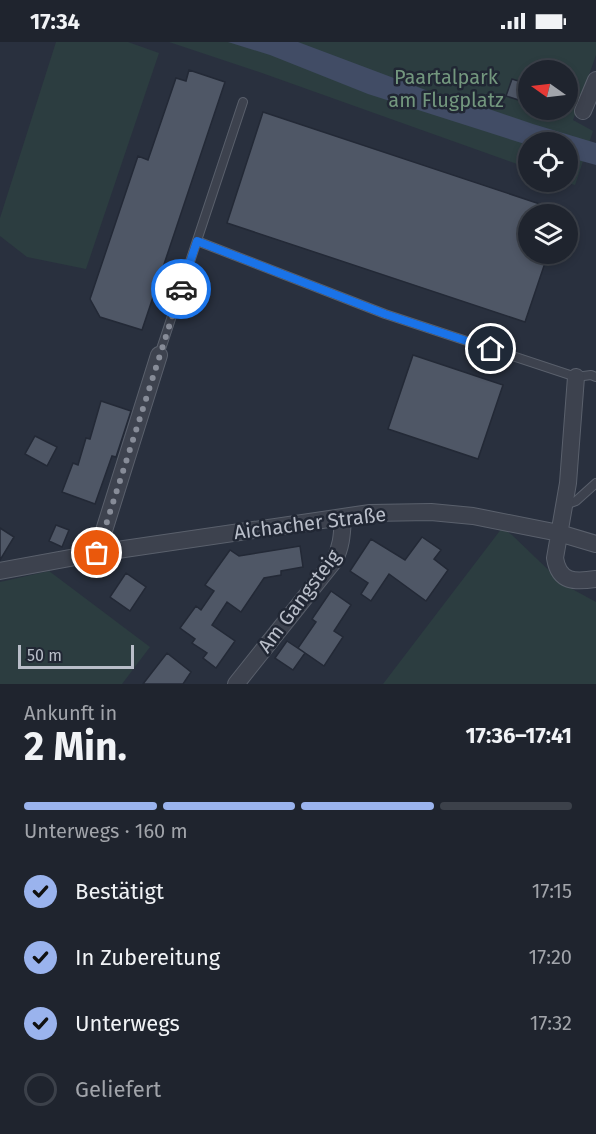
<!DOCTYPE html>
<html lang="de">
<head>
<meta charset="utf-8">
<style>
  :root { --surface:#1f242e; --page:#2c303a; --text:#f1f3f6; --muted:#a1a4aa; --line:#3c414a; --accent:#9ab3ed }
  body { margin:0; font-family:"Fira Sans",sans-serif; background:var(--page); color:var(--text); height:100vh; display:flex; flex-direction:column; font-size:22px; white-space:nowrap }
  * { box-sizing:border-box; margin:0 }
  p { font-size:20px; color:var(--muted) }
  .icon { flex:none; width:33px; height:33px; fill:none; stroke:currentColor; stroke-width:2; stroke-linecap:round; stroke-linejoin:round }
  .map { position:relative; height:642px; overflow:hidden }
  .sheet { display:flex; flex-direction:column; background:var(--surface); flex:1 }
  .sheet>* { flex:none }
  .needle { width:39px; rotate:284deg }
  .fabs { position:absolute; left:518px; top:18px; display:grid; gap:12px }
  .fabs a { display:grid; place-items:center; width:60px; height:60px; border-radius:50%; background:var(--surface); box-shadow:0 3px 9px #0003,0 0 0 2px var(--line); font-size:30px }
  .scale { position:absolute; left:18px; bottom:15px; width:116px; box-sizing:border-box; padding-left:6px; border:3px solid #b9bec9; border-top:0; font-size:16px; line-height:21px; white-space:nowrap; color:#b9bec9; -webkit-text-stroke:4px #212734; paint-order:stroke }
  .pin { position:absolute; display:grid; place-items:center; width:51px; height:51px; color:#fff; margin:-26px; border:3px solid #fff; border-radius:50%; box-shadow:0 2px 6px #0007 }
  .courier { position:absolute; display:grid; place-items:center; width:60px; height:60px; margin:-30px; border:4px solid #1a73e8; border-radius:50%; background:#fff; color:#222; box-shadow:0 2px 8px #0007 }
  .headline em { font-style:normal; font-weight:700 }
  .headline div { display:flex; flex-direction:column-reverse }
  .headline { display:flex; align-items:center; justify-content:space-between; height:102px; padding:0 24px }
  h1 { font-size:39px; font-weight:700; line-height:45px }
  .bar { display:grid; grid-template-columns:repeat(4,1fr); gap:9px 6px; align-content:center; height:72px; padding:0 24px }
  .bar i { height:8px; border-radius:4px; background:var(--line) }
  .bar .current { background:var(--accent) }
  .bar p { grid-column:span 4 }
  ol { padding:0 24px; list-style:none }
  li { display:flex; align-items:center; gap:18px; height:66px }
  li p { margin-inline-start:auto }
  li .icon { padding:6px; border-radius:50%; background:var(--accent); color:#111; stroke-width:4 }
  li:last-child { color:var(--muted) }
  li i { width:33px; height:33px; border:3px solid var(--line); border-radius:50% }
  .status { display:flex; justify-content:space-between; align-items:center; height:42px; padding:0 30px; background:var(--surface); direction:ltr }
  .status svg { height:16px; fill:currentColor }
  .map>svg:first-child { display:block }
  .green { fill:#2c3d40; fill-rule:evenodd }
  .water { fill:#414c65 }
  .building { fill:#4f5766; stroke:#232936; stroke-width:1.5 }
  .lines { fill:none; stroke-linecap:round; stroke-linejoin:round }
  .service-casing { stroke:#5a606c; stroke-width:10 }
  .minor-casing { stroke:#5a606c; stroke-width:18 }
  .service { stroke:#3d424e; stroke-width:8 }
  .minor { stroke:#3d424e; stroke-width:16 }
  .done { stroke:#878c98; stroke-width:6; stroke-dasharray:0 10.8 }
  .route { stroke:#1a73e8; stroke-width:8 }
  .labels { text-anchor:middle; stroke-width:5; stroke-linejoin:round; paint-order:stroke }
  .park-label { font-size:20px; fill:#73977e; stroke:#212734 }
  .street-label { font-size:20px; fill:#b9bec9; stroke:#212734 }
</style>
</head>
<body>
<div class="status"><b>17:34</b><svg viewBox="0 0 49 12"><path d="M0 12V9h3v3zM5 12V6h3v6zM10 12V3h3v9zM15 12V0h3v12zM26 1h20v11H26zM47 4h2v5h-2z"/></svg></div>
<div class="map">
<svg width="596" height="642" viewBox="0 0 596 642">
  <rect width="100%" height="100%" fill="#29303e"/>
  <path class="green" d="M56,0H128L159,11L86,227L27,215L0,194V176Z
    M169,0H596V13L573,78L593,89L575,143L565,140H567V100H528V126L262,31ZM528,28H567V68H528Z
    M502,486L512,493L563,542L596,560V642H383Z
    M49,529L150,605L122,642H0V540Z"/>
  <path class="water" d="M228,0H298L431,50L454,55L533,82L596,101V123L567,115V100H528V103L368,52L270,13Z"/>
  <path class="building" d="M189,28L225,40L142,288L100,275L90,257L138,114L148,118L176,36L186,39Z
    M512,37L528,42V61L506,54Z
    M263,70L564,170V172H528V212H548L525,280L227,181Z
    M413,313L503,343L478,417L388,387Z
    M101,359L131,369L116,415L112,414L95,462L62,450L73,421L78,423L86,396L90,397Z
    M35,394L57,405L47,424L25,412Z
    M56,483L69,488L62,505L49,499Z
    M0,486L14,495L0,518Z
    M422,495L441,508L434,517L448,528L426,559L389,532L371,559L361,552L368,541L350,529L371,497L405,518Z
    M300,504L303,525L281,529V533L264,536L241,570L227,560L212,583L235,599L216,626L203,616L207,611L192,601L195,597L180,586L196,564L201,568L214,549L205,543L230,508L239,514Z
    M126,531L146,545L130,569L110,555Z
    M331,549L351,563L334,589L343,595L324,624L298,606L316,580L312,577Z
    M287,599L305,611L293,628L275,616Z
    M167,611L191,630L183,642H143Z"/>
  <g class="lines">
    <defs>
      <path id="service" d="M197,199L385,272L576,335L591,333L596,335
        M159,313L243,60
        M565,463L576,459L596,441"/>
      <path id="minor" d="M583,69L596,38
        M576,335L568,441L555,516C559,541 575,540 596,537
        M97,511L159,313
        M0,529L97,511L370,471L431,470L473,474L559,491L596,502
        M236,642L334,519C342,504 342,491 343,475"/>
    </defs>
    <use href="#service" class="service-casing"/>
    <use href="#minor" class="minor-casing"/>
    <use href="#service" class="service"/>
    <use href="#minor" class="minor"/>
  </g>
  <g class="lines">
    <path class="done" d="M97,511L181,247"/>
    <path class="route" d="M181,247L197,199L385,272L491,307"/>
  </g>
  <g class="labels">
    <g class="park-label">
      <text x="446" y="42">Paartalpark<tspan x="446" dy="23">am Flugplatz</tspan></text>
    </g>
    <g class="street-label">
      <text transform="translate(310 481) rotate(-7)" y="7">Aichacher Straße</text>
      <text transform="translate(299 559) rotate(-53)" y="7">Am Gangsteig</text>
    </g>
  </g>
</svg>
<div class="fabs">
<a><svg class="needle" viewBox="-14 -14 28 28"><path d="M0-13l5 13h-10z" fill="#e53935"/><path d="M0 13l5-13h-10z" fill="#a1a4aa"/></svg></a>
<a><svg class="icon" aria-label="locate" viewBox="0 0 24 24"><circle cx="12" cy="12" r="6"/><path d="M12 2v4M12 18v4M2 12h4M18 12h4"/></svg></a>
<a><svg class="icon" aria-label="layers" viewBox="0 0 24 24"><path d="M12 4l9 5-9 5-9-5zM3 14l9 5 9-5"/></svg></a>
</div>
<div class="scale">50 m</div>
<div class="pin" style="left:97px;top:511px;background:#ea580c"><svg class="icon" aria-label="bag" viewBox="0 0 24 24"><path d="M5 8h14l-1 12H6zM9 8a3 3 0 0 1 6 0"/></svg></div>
<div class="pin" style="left:491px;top:307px;background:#1f2937"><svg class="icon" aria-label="home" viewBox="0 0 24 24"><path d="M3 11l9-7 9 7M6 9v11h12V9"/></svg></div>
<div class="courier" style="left:181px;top:247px"><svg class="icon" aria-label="car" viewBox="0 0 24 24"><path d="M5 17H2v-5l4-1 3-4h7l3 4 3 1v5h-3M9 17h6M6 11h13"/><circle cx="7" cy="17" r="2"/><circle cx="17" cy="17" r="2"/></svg></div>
</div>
<section class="sheet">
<div class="headline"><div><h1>2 Min.</h1><p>Ankunft in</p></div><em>17:36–17:41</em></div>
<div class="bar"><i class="current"></i><i class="current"></i><i class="current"></i><i></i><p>Unterwegs · 160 m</p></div>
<ol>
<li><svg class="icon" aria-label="check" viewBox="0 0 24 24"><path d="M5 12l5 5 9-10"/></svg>Bestätigt<p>17:15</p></li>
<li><svg class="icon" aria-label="check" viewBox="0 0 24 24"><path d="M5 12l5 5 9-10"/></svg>In Zubereitung<p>17:20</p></li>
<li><svg class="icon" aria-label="check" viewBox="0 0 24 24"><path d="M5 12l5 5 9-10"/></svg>Unterwegs<p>17:32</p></li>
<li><i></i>Geliefert</li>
</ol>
</section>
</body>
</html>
